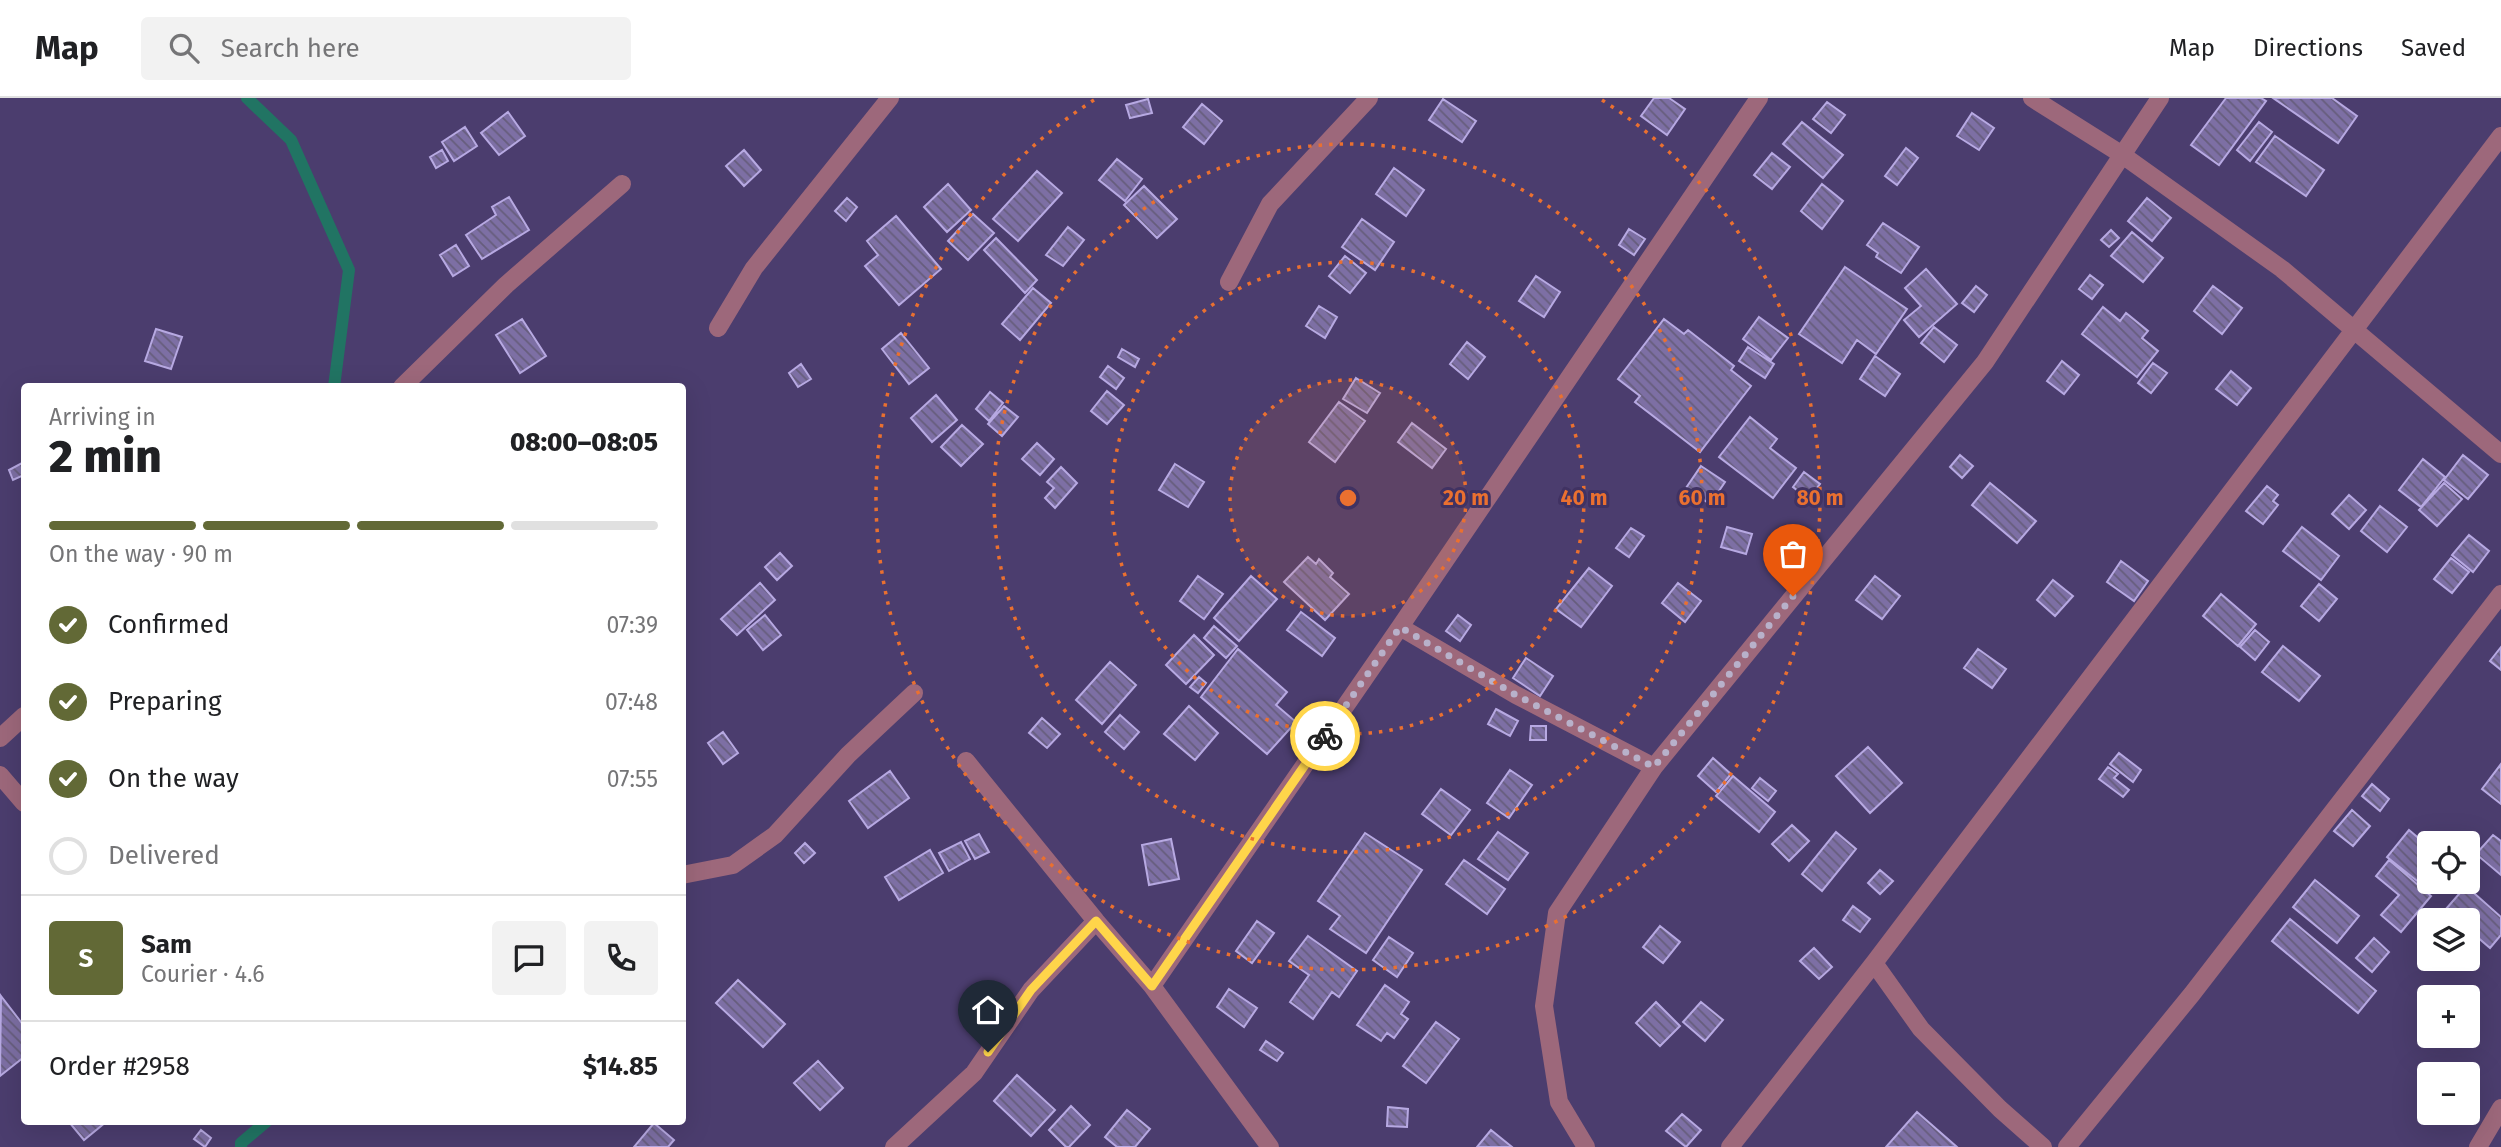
<!DOCTYPE html>
<html lang="en">
<head>
<meta charset="utf-8">
<style>
  :root { --surface:#fff; --page:#f2f2f2; --text:#202124; --muted:#757577; --line:#e0e0e0; --accent:#626936 }
  body { margin:0; font-family:"Fira Sans",sans-serif; background:var(--page); color:var(--text); height:100vh; display:flex; flex-direction:column; font-size:26px; white-space:nowrap }
  * { box-sizing:border-box; margin:0 }
  p { font-size:23px; color:var(--muted) }
  .icon { flex:none; width:38px; height:38px; fill:none; stroke:currentColor; stroke-width:2; stroke-linecap:round; stroke-linejoin:round }
  .map { position:relative; flex:1; overflow:hidden }
  .details { position:absolute; left:21px; top:285px; width:665px; height:742px; display:flex; flex-direction:column; background:var(--surface); border-radius:7px; box-shadow:0 7px 28px #0002 }
  .details>* { flex:none }
  .controls { position:absolute; left:2417px; top:733px; display:grid; gap:14px }
  .controls a { display:grid; place-items:center; width:63px; height:63px; border-radius:7px; background:var(--surface); box-shadow:0 7px 28px #0002; font-size:35px }
  .pin { position:absolute; display:grid; place-items:center; width:60px; height:60px; color:#fff; margin:-72px -30px; border-radius:50% 50% 50% 0; rotate:-45deg; box-shadow:0 0 7px #0007 }
  .pin .icon { rotate:45deg }
  .courier { position:absolute; display:grid; place-items:center; width:70px; height:70px; margin:-35px; border:5px solid #ffd54a; border-radius:50%; background:#fff; color:#222; box-shadow:0 2px 9px #0007 }
  .head em { font-style:normal; font-weight:800 }
  .head div { display:flex; flex-direction:column-reverse }
  .head { display:flex; align-items:center; justify-content:space-between; height:119px; padding:0 28px }
  h1 { font-size:46px; font-weight:800; line-height:52px }
  .bar { display:grid; grid-template-columns:repeat(4,1fr); gap:10px 7px; align-content:center; height:84px; padding:0 28px }
  .bar i { height:9px; border-radius:5px; background:var(--line) }
  .bar .on { background:var(--accent) }
  .bar p { grid-column:span 4 }
  .line { display:flex; align-items:center; gap:18px; padding:0 28px; border-top:2px solid var(--line) }
  .line div { flex:1 }
  .round { display:grid; place-items:center; flex:none; width:74px; height:74px; border-radius:7px; background:var(--page) }
  ol { padding:0 28px; list-style:none }
  li { display:flex; align-items:center; gap:21px; height:77px }
  li p { margin-inline-start:auto }
  li .icon { padding:7px; border-radius:50%; background:var(--accent); color:#fff; stroke-width:4 }
  li:last-child { color:var(--muted) }
  li i { width:38px; height:38px; border:4px solid var(--line); border-radius:50% }
  header { display:flex; align-items:center; gap:42px; box-sizing:border-box; height:98px; padding:0 35px; background:var(--surface); border-bottom:2px solid var(--line) }
  header strong { font-size:33px }
  nav { display:flex; gap:38px; margin-inline-start:auto; font-size:24px }
  .search { width:490px; height:63px; background:var(--page); display:flex; align-items:center; gap:18px; box-sizing:border-box; padding:0 24px; border-radius:7px; color:var(--muted); font-size:26px }
  .map>svg:first-child { display:block }
  .lines { fill:none; stroke-linecap:round; stroke-linejoin:round }
  .stream { stroke:#217463; stroke-width:12 }
  .building { fill:url(#building-back-hatch); stroke:#b7a9e2; stroke-width:2 }
  .minor { stroke:#9d687b; stroke-width:18 }
  .done { stroke:#b8b1ca; stroke-width:7; stroke-dasharray:0 12.6 }
  .route { stroke:#ffd54a; stroke-width:9 }
  .ring { fill:none; stroke:#ea7030; stroke-width:3.5; stroke-dasharray:3.5 7 }
  .centre { fill:#ea7030; stroke:#403262; stroke-width:3.5 }
  .ring-label { font-size:21px; text-anchor:middle; font-weight:bold; fill:#ea7030; stroke:#403262; stroke-width:6; stroke-linejoin:round; paint-order:stroke }
</style>
</head>
<body>
<header>
<strong>Map</strong>
<div class="search"><svg class="icon" aria-label="search" viewBox="0 0 24 24"><circle cx="10" cy="10" r="6"/><path d="M15 15l6 6"/></svg>Search here</div>
<nav><a>Map</a><a>Directions</a><a>Saved</a></nav>
</header>
<div class="map">
<svg width="2501" height="1049" viewBox="0 0 2501 1049">
  <defs>
    <pattern id="building-back-hatch" width="6" height="6" patternUnits="userSpaceOnUse" patternTransform="scale(1.75)"><rect width="6" height="6" fill="#7d6fa4"/><path d="M-1 5l2 2M0 0l6 6M5-1l2 2" fill="none" stroke="#665d7c"/></pattern>
  </defs>
  <rect width="100%" height="100%" fill="#4b3d6e"/>
  <g class="lines">
    <path class="stream" d="M247,0L291,42L349,172L334,289
      M241,1049V1045L266,1024"/>
  </g>
  <path class="building" d="M1654,0H1669L1685,11L1667,37L1641,18Z
    M2226,0H2261L2266,3L2219,67L2191,47Z
    M2273,0H2332L2357,18L2338,45Z
    M1148,1L1152,15L1130,20L1126,7Z
    M1443,1L1476,23L1462,44L1429,22Z
    M1827,4L1845,17L1831,35L1813,21Z
    M1202,6L1222,23L1204,46L1183,29Z
    M508,14L525,38L499,57L481,35Z
    M1972,15L1994,30L1979,52L1957,38Z
    M1802,24L1843,57L1823,80L1783,46Z
    M2259,24L2272,34L2250,63L2237,52Z
    M465,29L477,48L454,63L442,44Z
    M2275,38L2324,72L2306,98L2256,64Z
    M1906,50L1918,60L1897,87L1885,78Z
    M442,52L448,63L436,70L430,59Z
    M744,52L761,72L744,88L726,68Z
    M1772,55L1790,69L1772,91L1754,77Z
    M1117,61L1142,81L1125,103L1099,82Z
    M1394,70L1424,92L1406,118L1376,96Z
    M1037,73L1062,95L1018,143L993,121Z
    M948,86L971,112L947,134L924,109Z
    M1822,86L1843,103L1822,131L1801,113Z
    M1144,88L1177,121L1157,140L1124,107Z
    M509,99L529,132L482,161L466,137L496,117L492,109Z
    M847,100L857,109L846,123L835,113Z
    M2147,100L2171,120L2152,143L2128,123Z
    M973,116L994,135L968,162L948,143Z
    M896,118L941,171L899,207L865,168L878,157L867,143Z
    M1362,121L1394,144L1375,172L1342,149Z
    M1883,125L1919,149L1901,175L1876,159L1878,155L1867,147Z
    M1068,129L1084,142L1063,168L1046,157Z
    M1629,131L1645,141L1634,157L1619,147Z
    M2111,132L2119,140L2109,149L2101,142Z
    M2132,134L2163,160L2143,184L2111,158Z
    M996,140L1037,182L1025,195L984,152Z
    M456,147L469,168L453,178L440,157Z
    M1345,158L1366,175L1350,195L1329,178Z
    M1845,169L1907,211L1876,256L1857,242L1842,265L1799,236Z
    M1926,171L1957,206L1919,239L1904,222L1921,208L1905,190Z
    M2090,177L2103,187L2092,201L2079,191Z
    M1536,178L1560,194L1544,219L1519,203Z
    M1976,188L1987,197L1974,214L1962,205Z
    M2213,188L2242,210L2222,236L2194,213Z
    M1033,190L1051,205L1020,242L1002,226Z
    M1319,208L1337,219L1325,240L1306,228Z
    M2103,209L2120,223L2126,215L2148,233L2142,240L2158,253L2137,279L2082,236Z
    M1759,219L1788,240L1771,262L1743,241Z
    M522,221L546,258L520,275L496,237Z
    M1664,221L1684,236L1688,232L1734,268L1731,272L1751,288L1700,354L1635,304L1640,298L1618,281Z
    M1934,229L1957,247L1944,264L1921,245Z
    M156,231L182,239L171,271L145,263Z
    M901,235L929,270L909,286L882,251Z
    M1467,244L1485,259L1468,281L1450,266Z
    M1748,249L1774,266L1765,280L1739,263Z
    M1122,251L1139,261L1135,269L1118,259Z
    M1875,258L1900,276L1885,298L1860,281Z
    M2062,263L2079,277L2064,296L2047,283Z
    M2153,265L2167,275L2151,295L2138,285Z
    M801,266L811,281L798,289L789,275Z
    M1108,268L1124,280L1116,291L1100,279Z
    M2231,273L2251,290L2237,307L2216,291Z
    M1356,280L1380,295L1367,315L1343,301Z
    M1107,293L1124,307L1107,326L1091,313Z
    M990,294L1003,305L989,323L976,311Z
    M936,297L957,322L932,344L911,320Z
    M1339,304L1365,323L1335,364L1309,344Z
    M1004,308L1018,319L1002,338L988,326Z
    M1750,319L1777,341L1770,350L1796,370L1773,400L1719,359Z
    M1412,325L1446,351L1432,370L1398,344Z
    M962,327L983,346L961,368L941,349Z
    M1037,345L1054,361L1040,377L1022,361Z
    M1960,357L1973,368L1962,380L1950,369Z
    M2463,357L2488,377L2468,401L2444,382Z
    M2423,361L2445,379L2421,409L2399,392Z
    M22,365L24,377L13,382L9,372Z
    M1175,366L1204,384L1188,409L1159,392Z
    M1701,368L1725,384L1710,406L1686,390Z
    M1061,369L1077,385L1055,410L1045,400L1054,390L1047,384Z
    M1804,374L1820,386L1808,401L1793,389Z
    M1990,385L2036,423L2017,445L1972,407Z
    M2444,385L2462,401L2437,428L2419,412Z
    M2267,388L2278,397L2273,403L2278,407L2263,426L2246,413Z
    M2349,397L2366,412L2349,431L2332,416Z
    M2380,408L2407,429L2387,454L2361,433Z
    M1727,429L1752,436L1746,456L1721,449Z
    M2302,429L2339,458L2321,482L2283,453Z
    M1631,430L1644,438L1629,459L1616,450Z
    M2469,437L2489,453L2473,474L2452,457Z
    M780,455L792,468L777,482L765,469Z
    M1308,459L1316,466L1319,461L1333,475L1330,479L1349,496L1325,522L1284,484Z
    M2451,460L2469,474L2452,495L2434,481Z
    M2121,463L2148,483L2134,503L2107,484Z
    M1589,470L1612,488L1581,529L1556,511Z
    M1198,478L1223,496L1204,521L1180,503Z
    M1251,478L1277,501L1239,543L1214,520Z
    M1875,478L1900,498L1882,521L1856,502Z
    M2053,482L2073,498L2055,518L2037,502Z
    M760,485L775,502L737,537L721,521Z
    M1678,485L1701,503L1685,524L1662,505Z
    M2319,486L2337,501L2319,523L2301,508Z
    M2221,496L2256,526L2238,548L2203,518Z
    M1301,514L1335,540L1322,558L1287,532Z
    M765,517L781,537L763,552L747,532Z
    M1458,517L1471,527L1460,543L1446,533Z
    M1214,528L1237,548L1226,560L1204,540Z
    M2255,532L2269,544L2255,562L2240,549Z
    M1194,537L1214,557L1186,586L1166,567Z
    M2283,548L2320,578L2299,603L2262,574Z
    M2501,549V572L2490,563Z
    M1238,551L1287,594L1276,607L1296,624L1267,656L1201,599Z
    M1978,551L2006,571L1992,590L1964,570Z
    M1526,560L1553,578L1540,598L1513,580Z
    M1110,564L1136,587L1102,626L1076,602Z
    M1199,579L1206,585L1198,595L1190,589Z
    M1189,608L1218,635L1195,662L1164,636Z
    M1496,611L1518,623L1510,638L1488,626Z
    M1120,617L1139,634L1124,651L1105,634Z
    M1042,620L1060,636L1047,650L1029,635Z
    M1531,628H1546V642H1530Z
    M723,634L738,655L723,666L708,645Z
    M1868,649L1902,685L1870,715L1836,678Z
    M2119,655L2141,672L2133,684L2110,666Z
    M1713,660L1731,676L1716,694L1698,678Z
    M2501,666V706L2482,691Z
    M2108,669L2118,676L2114,680L2129,692L2123,699L2099,681Z
    M1510,672L1532,687L1509,720L1487,705Z
    M890,673L909,700L868,730L849,703Z
    M1733,678L1775,714L1759,734L1716,698Z
    M1760,680L1776,693L1768,703L1752,690Z
    M2372,686L2389,701L2380,713L2362,698Z
    M1441,691L1470,712L1451,737L1422,716Z
    M2352,712L2370,728L2353,748L2334,733Z
    M1792,727L1809,743L1789,763L1772,746Z
    M2409,732L2429,749V784H2440L2431,794L2387,759Z
    M1498,734L1528,755L1508,782L1478,761Z
    M1836,734L1856,751L1822,793L1802,776Z
    M1365,735L1422,772L1366,855L1330,831L1340,818L1318,803Z
    M979,736L989,754L975,761L965,743Z
    M2493,737L2501,743V777L2476,756Z
    M1171,741L1179,781L1149,787L1142,747Z
    M961,744L970,761L949,773L939,755Z
    M805,745L815,755L804,765L795,755Z
    M930,752L943,775L899,802L885,779Z
    M1464,762L1505,791L1487,816L1446,786Z
    M2389,762L2431,798L2401,834L2381,817L2399,797L2376,778Z
    M1880,772L1893,783L1880,796L1868,785Z
    M2315,782L2359,818L2337,845L2293,809Z
    M2466,788L2501,819V837L2490,850L2468,831V822H2458L2446,811Z
    M1853,808L1870,821L1860,834L1843,822Z
    M2290,821L2376,893L2358,915L2272,843Z
    M1257,823L1274,835L1252,865L1236,853Z
    M1660,828L1680,844L1663,865L1643,849Z
    M1308,838L1357,873L1339,899L1332,894L1313,921L1290,904L1309,877L1289,863Z
    M1389,839L1413,855L1397,879L1373,862Z
    M2374,840L2389,854L2372,874L2356,860Z
    M1814,850L1832,869L1819,881L1800,863Z
    M738,882L785,926L763,949L716,905Z
    M1385,887L1409,904L1401,916L1408,921L1394,940L1387,935L1381,943L1357,927Z
    M1229,891L1257,910L1244,929L1217,909Z
    M1,898L24,928V959L0,978Z
    M1656,904L1680,928L1660,948L1636,925Z
    M1701,904L1723,922L1705,943L1683,924Z
    M1436,924L1459,941L1426,985L1403,968Z
    M1266,943L1283,955L1277,963L1260,952Z
    M818,963L843,990L820,1012L794,985Z
    M1017,977L1055,1012L1031,1038L994,1003Z
    M1071,1008L1090,1027L1069,1049H1066L1049,1032Z
    M1388,1009L1408,1011L1407,1029L1387,1028Z
    M1127,1012L1150,1031L1135,1049H1117L1105,1039Z
    M1917,1014L1957,1049H1886Z
    M1682,1016L1701,1032L1686,1049L1666,1033Z
    M69,1024H106L84,1042Z
    M654,1025L674,1042L668,1049H634Z
    M201,1032L211,1040L205,1049L194,1041Z
    M1491,1032L1512,1049H1477Z"/>
  <g class="lines">
    <path class="minor" d="M2032,0L2121,56L2282,171L2501,356
      M1229,184L1270,106L1369,0
      M718,230L754,170L890,0
      M402,289L506,187L622,86
      M1400,529L1516,597L1654,669
      M0,640L24,618
      M966,663L1096,823L1152,888L1270,1049
      M0,677L24,705
      M682,777L733,767L775,737L848,657L914,595
      M1874,865L1921,931L2000,1011L2043,1049
      M1152,888L1400,529L1759,0
      M894,1049L974,975L1031,892L1096,823
      M1586,1049L1559,1004L1544,908L1557,815L1654,669L1985,264L2160,0
      M1730,1049L1874,865L2501,38
      M2067,1049L2192,896L2501,496
      M2478,1049L2501,1010"/>
  </g>
  <g class="lines">
    <path class="done" d="M1325,638L1400,529L1516,597L1654,669L1793,498"/>
    <path class="route" d="M988,954L1031,892L1096,823L1152,888L1325,638"/>
  </g>
  <circle cx="1348" cy="400" r="118" fill="#ea7030" fill-opacity=".12"/>
  <g class="ring">
    <circle cx="1348" cy="400" r="118"/>
    <circle cx="1348" cy="400" r="236"/>
    <circle cx="1348" cy="400" r="354"/>
    <path d="M1602 2A472 472 0 1 1 1094 2"/>
  </g>
  <circle cx="1348" cy="400" r="10" class="centre"/>
  <g class="ring-label">
    <text x="1466" y="407">20 m</text>
    <text x="1584" y="407">40 m</text>
    <text x="1702" y="407">60 m</text>
    <text x="1820" y="407">80 m</text>
  </g>
</svg>
<div class="controls">
<a><svg class="icon" aria-label="locate" viewBox="0 0 24 24"><circle cx="12" cy="12" r="6"/><path d="M12 2v4M12 18v4M2 12h4M18 12h4"/></svg></a>
<a><svg class="icon" aria-label="layers" viewBox="0 0 24 24"><path d="M12 4l9 5-9 5-9-5zM3 14l9 5 9-5"/></svg></a>
<a>+</a>
<a>−</a>
</div>
<div class="pin" style="left:1793px;top:498px;background:#ea580c"><svg class="icon" aria-label="bag" viewBox="0 0 24 24"><path d="M5 8h14l-1 12H6zM9 8a3 3 0 0 1 6 0"/></svg></div>
<div class="pin" style="left:988px;top:954px;background:#1f2937"><svg class="icon" aria-label="home" viewBox="0 0 24 24"><path d="M3 11l9-7 9 7M6 9v11h12V9"/></svg></div>
<div class="courier" style="left:1325px;top:638px"><svg class="icon" aria-label="bike" viewBox="0 0 24 24"><circle cx="6" cy="16" r="4"/><circle cx="18" cy="16" r="4"/><path d="M6 16l4-8h5l3 8M10 8l3 8H6M13 5h3"/></svg></div>
<section class="details">
<div class="head"><div><h1>2 min</h1><p>Arriving in</p></div><em>08:00–08:05</em></div>
<div class="bar"><i class="on"></i><i class="on"></i><i class="on"></i><i></i><p>On the way · 90 m</p></div>
<ol>
<li><svg class="icon" aria-label="check" viewBox="0 0 24 24"><path d="M5 12l5 5 9-10"/></svg>Confirmed<p>07:39</p></li>
<li><svg class="icon" aria-label="check" viewBox="0 0 24 24"><path d="M5 12l5 5 9-10"/></svg>Preparing<p>07:48</p></li>
<li><svg class="icon" aria-label="check" viewBox="0 0 24 24"><path d="M5 12l5 5 9-10"/></svg>On the way<p>07:55</p></li>
<li><i></i>Delivered</li>
</ol>
<div class="line" style="height:126px"><b class="round" style="background:var(--accent);color:#fff">S</b><div><b>Sam</b><p>Courier · 4.6</p></div><a class="round"><svg class="icon" aria-label="chat" viewBox="0 0 24 24"><path d="M4 5h16v11H9l-5 4z"/></svg></a><a class="round"><svg class="icon" aria-label="phone" viewBox="0 0 24 24"><path d="M5 4h4l2 5-3 2q2 4 5 5l2-3 5 2v4C11 20 4 13 5 4z"/></svg></a></div>
<div class="line" style="height:91px"><div>Order #2958</div><b>$14.85</b></div>
</section>
</div>
</body>
</html>
